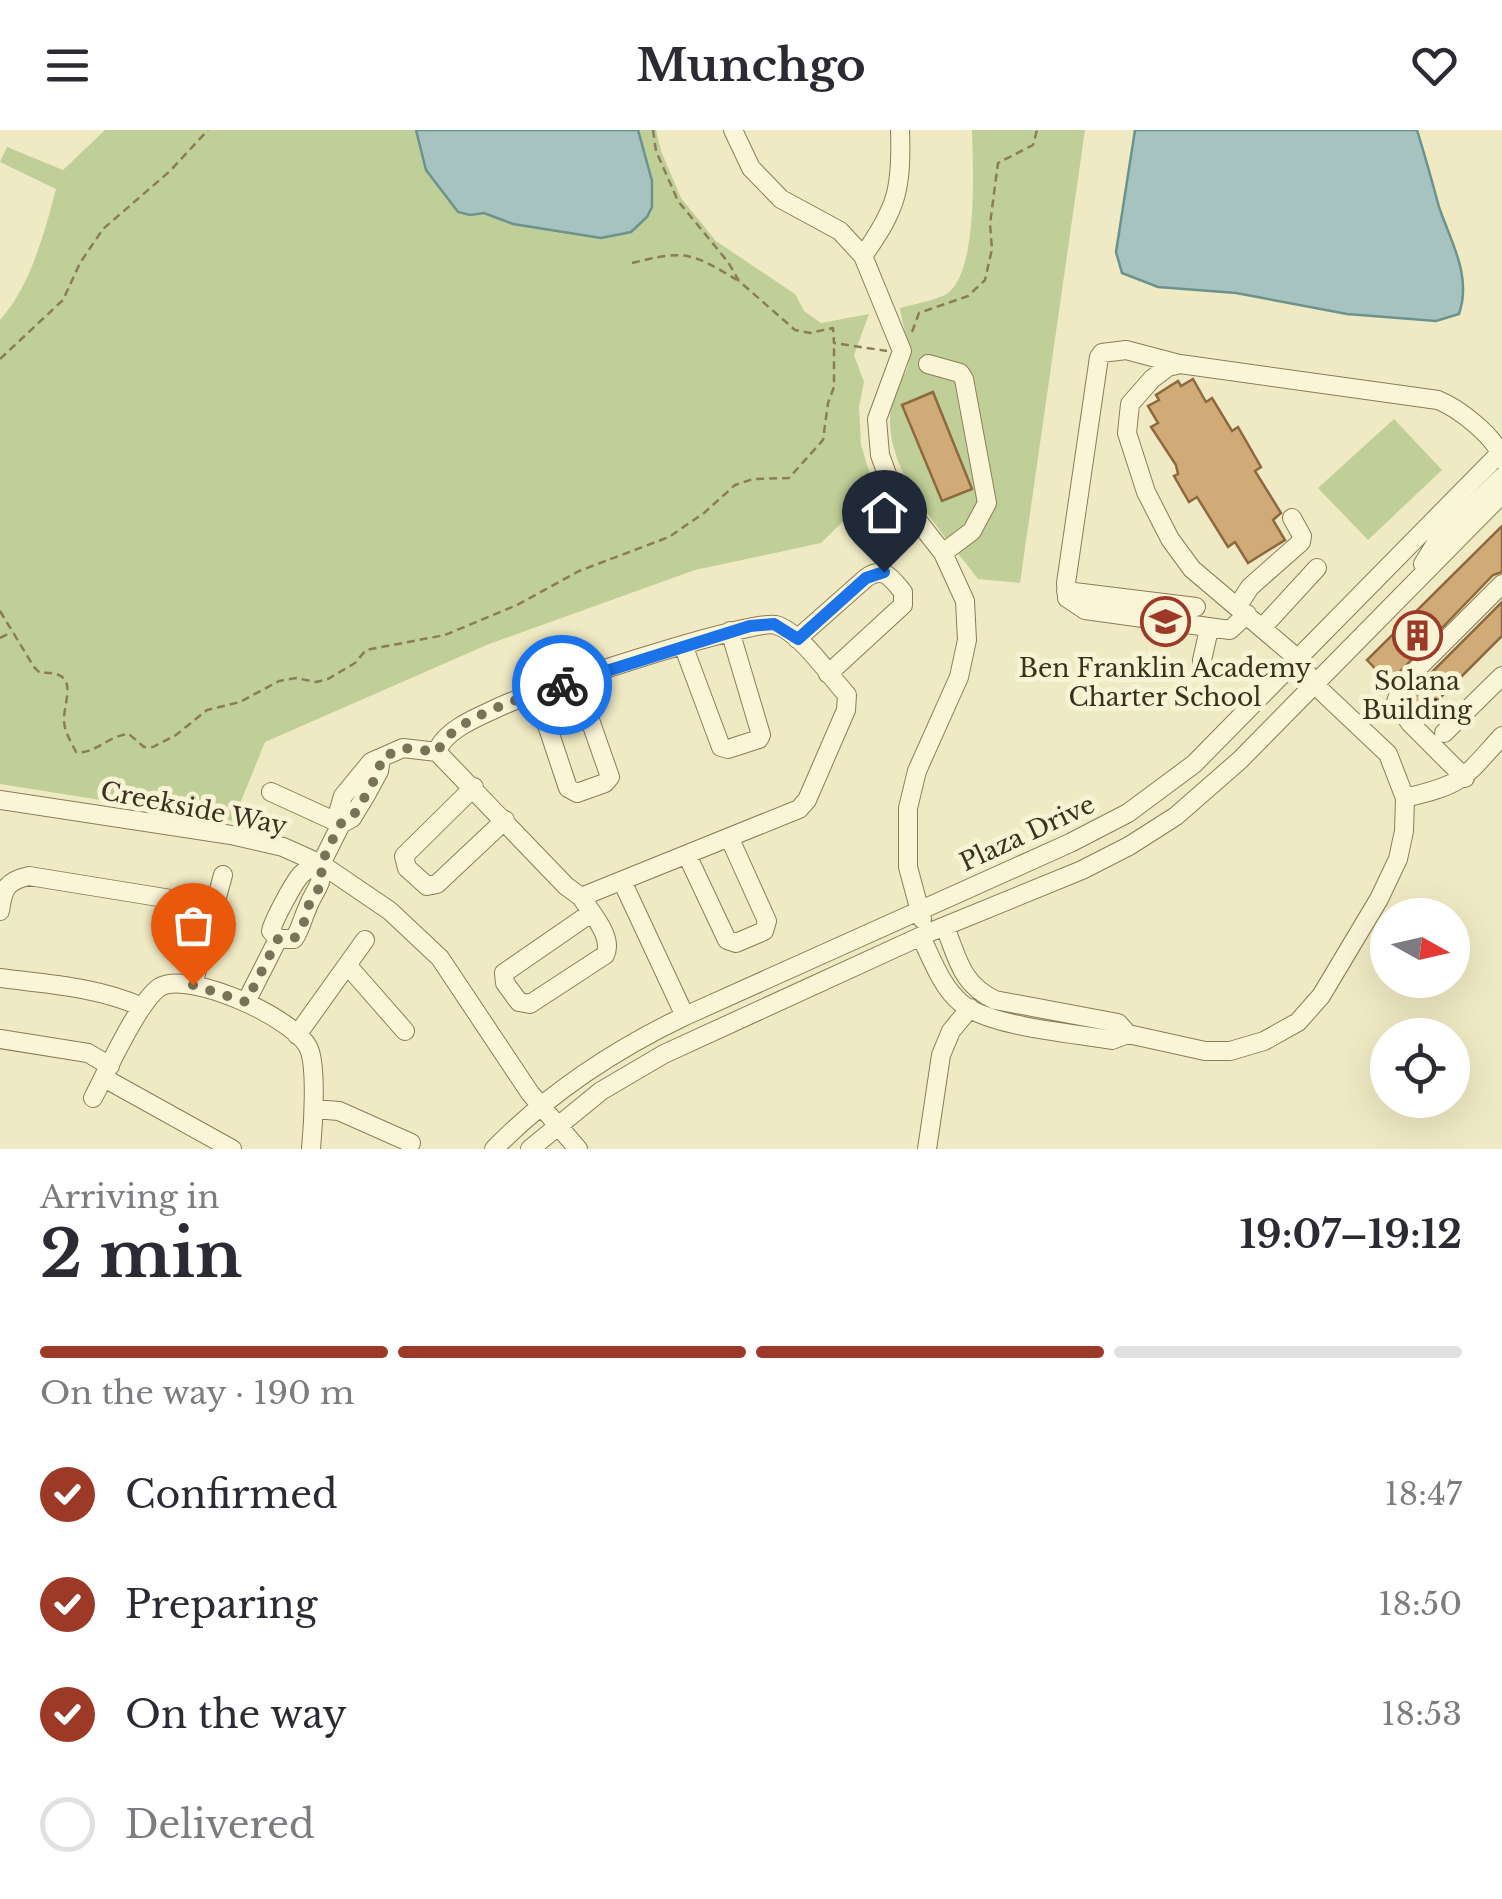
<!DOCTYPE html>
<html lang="en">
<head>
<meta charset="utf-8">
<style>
  :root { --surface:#fff; --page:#f2f2f3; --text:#2b2b33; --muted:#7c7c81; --line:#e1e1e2; --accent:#9d3927 }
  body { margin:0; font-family:"Libre Baskerville",serif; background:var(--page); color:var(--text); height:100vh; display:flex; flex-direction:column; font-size:38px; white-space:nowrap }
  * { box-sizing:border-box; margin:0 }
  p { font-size:32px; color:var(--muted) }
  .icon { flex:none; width:55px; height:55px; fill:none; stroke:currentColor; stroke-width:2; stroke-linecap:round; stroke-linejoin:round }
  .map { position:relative; height:1019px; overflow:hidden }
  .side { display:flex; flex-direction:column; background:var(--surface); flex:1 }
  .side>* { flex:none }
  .needle { width:65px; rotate:98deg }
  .buttons { position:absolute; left:1370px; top:768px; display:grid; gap:20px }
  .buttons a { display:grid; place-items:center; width:100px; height:100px; border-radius:50%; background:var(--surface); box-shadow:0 10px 40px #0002; font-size:50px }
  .pin { position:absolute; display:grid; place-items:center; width:85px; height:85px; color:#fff; margin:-102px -42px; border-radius:50% 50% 50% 0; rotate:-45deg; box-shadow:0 0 10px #0007 }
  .pin .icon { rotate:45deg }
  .courier { position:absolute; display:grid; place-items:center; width:100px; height:100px; margin:-50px; border:8px solid #1a73e8; border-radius:50%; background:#fff; color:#222; box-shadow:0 2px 12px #0007 }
  .head em { font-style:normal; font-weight:700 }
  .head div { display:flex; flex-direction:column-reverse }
  .head { display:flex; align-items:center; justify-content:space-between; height:170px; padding:0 40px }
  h1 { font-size:65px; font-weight:700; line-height:75px }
  .bar { display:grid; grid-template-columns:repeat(4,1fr); gap:15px 10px; align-content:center; height:120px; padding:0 40px }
  .bar i { height:12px; border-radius:8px; background:var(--line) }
  .bar .active { background:var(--accent) }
  .bar p { grid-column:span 4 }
  ol { padding:0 40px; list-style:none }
  li { display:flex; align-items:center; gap:30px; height:110px }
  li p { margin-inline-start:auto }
  li .icon { padding:10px; border-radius:50%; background:var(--accent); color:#fff; stroke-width:4 }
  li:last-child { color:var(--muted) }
  li i { width:55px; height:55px; border:5px solid var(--line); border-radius:50% }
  header { display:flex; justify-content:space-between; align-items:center; height:130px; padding:0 40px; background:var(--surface); font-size:45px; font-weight:700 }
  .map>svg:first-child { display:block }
  .green { fill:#bfcf97 }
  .water { fill:#a6c3bf; stroke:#6c928e; stroke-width:2.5 }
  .building { fill:#d0ab78; stroke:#8c693e; stroke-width:2.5 }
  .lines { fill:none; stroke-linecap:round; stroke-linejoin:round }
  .minor-casing { stroke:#8b7c59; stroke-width:20 }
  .path { stroke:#8b7c59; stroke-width:2.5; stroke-dasharray:8 5; stroke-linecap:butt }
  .minor { stroke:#faf5d7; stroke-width:18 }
  .done { stroke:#7a7258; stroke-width:10; stroke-dasharray:0 18 }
  .route { stroke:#1a73e8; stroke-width:12 }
  .labels { text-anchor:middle; stroke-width:10; stroke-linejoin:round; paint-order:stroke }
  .poi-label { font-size:25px; fill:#3b311e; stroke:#f7f3d4 }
  .street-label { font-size:25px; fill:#3b311e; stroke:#f7f3d4 }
</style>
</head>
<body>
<header><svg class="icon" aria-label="menu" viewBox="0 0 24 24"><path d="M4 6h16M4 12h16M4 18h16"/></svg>Munchgo<svg class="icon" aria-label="heart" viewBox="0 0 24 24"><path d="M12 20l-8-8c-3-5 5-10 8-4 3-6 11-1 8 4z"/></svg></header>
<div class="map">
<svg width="1502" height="1019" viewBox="0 0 1502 1019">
  <rect width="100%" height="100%" fill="#f0eac4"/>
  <path class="green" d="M105,0H656L661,21L681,68L716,111L795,164L804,181L821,193L869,184L854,225L864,252L859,277L861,315L875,360L821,413L695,440L489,514L265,612L233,691L0,654V190C31,155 44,104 56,59L0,32L7,17L63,40Z
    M972,0H1085L1020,453L978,449C941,399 875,335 893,266C896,254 908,244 909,231C910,215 902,194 900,178C914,174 932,171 945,165C979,146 973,35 972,0Z
    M1394,289L1442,340L1368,410L1318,358Z"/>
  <path class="water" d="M416,0H638L652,51V77L647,87L631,102L601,108L513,94L484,83L470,85L458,82L426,40Z
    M1135,0H1417C1425,26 1432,51 1439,77C1451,112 1472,146 1459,184L1436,191L1347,184L1236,163L1158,157L1122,143L1116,122Z"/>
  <path class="building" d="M1193,249L1206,272L1212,268L1232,301L1238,297L1261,337L1255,341L1281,383L1273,390L1285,410L1248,433L1235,412L1228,417L1197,367L1189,372L1174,346L1178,344L1176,335L1151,297L1158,293L1148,276L1159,270L1156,265L1178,251L1181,256Z
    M933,262L972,359L942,371L902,275Z
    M1502,396V442L1493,445L1389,553L1367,530Z
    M1502,472V506L1422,586L1410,570L1413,561Z"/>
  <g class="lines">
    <defs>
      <path id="minor" d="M733,0L751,38L781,69L840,101L863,126L902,221L877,289L880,325L892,358L943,423L965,471L967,510L959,547L917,641L908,678V737L922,789
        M863,126C897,78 902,59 900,0
        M928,234L960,243L964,249L987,373L972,401L943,423
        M1179,234L1126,220L1102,223L1099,227L1066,453L1067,468L1085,480L1230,500L1247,484
        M1423,434L1436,413L1502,347
        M1066,461L1196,477
        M1237,477L1250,457L1301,412L1302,406L1292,388
        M1262,498L1317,438
        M797,509L866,448C884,435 892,449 903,462V475L828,544
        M683,515L721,617L728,619L759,609L761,605L730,501
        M1202,530L1209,499
        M531,565L548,598L568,658L577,663L605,653L610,647L576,550
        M1444,603L1502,546
        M1465,648L1410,593L1396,572L1402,554L1502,454
        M474,657L404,726L407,738L427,756L437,754L505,690
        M271,662L341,694
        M1405,668C1464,654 1462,650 1502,606
        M0,670L231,705L283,717L321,734L390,781L440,828L530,963L578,1019
        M341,694L338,683L343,666L371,632L403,618L437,622L566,756L581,767L799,679L807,670L846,580L847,565C829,545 800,502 776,495C753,488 529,562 497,578C478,587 444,600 437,622
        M687,725L727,810L736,813L764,801L767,791L730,709
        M321,734C323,759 314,758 307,779C302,790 301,798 294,809H278L271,801C273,791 292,756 299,747C304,740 313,737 321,734Z
        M321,734L341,694L352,688L366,665L379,641L381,629
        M622,751L685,886
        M581,767C591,783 614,807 605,825L530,874L519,872L505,853L504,843L591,783
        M0,781C3,759 6,751 29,746L214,776
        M945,797C958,829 961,854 995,870L1118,893L1128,904
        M921,807C932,829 941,856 961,873C990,897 1073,903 1112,910L1128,904L1205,921H1230L1264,911L1298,892L1321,866L1379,769L1398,729L1404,701L1405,668L1388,624L1314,554L1297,528L1192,439L1170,409L1146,362L1127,303L1130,274L1152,249L1168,237L1180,234L1438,270C1458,278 1498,308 1502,330
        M348,836L405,901
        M0,848C47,854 98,857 142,877
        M193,855L223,745
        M246,872L278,809
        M297,905L365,810
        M0,909L88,923L110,936
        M104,948L232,1019
        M93,968C106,943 139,870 160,857C189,840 297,889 309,919C317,938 313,998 311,1019
        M314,979L339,981L411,1013
        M494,1019C550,962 614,920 685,886L1070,713L1128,683L1194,634L1502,321
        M530,1019L601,961L664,924L928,803L1082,740L1129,716L1176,686L1240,630L1502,364
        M927,1019L941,925L951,901L970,878"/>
    </defs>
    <use href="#minor" class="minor-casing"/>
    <path class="path" d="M653,0L656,21L678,71L728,132L739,151L795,200L810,203L833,198L834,213L887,221
      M632,133C685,120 691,122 737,150
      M912,202L919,183L968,166L985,150L992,119L990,94L998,33L1033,15L1037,0
      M0,229L63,170L80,133L103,99L170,41L208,0
      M0,481L34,537L40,543C81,540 64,569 64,590C64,601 71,612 76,622C94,625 109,605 129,604L144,617H153L176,605L207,580L240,572L279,551L296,548L316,552L328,549L355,533L366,520L445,505L517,475L579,441L669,407L704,383L735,355L753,349L789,348L823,310L828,273L834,257V213
      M0,508L12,502"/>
    <use href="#minor" class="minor"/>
  </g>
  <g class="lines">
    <path class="done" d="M193,855L246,872L278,809H294L304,792L307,778L322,753L321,734L340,694L352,688L366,665L379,641L381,628L404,618L438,622C448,589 530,565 562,555"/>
    <path class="route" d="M562,555L750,496L774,494L798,509L866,448L884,442"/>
  </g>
  <defs>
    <symbol id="school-ring" viewBox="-11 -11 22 22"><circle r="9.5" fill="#f7f3d4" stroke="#9d3927" stroke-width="1.5"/><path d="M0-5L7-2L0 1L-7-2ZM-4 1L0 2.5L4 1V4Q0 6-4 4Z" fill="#9d3927"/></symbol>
    <symbol id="building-ring" viewBox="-11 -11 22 22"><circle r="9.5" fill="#f7f3d4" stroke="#9d3927" stroke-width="1.5"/><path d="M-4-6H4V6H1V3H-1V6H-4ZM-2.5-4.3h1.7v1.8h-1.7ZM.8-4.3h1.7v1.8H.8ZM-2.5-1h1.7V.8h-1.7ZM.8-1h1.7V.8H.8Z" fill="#9d3927"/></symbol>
  </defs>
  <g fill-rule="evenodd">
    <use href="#school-ring" x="1138" y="464" width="55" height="55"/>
    <use href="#building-ring" x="1390" y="478" width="55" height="55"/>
  </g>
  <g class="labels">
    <g class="poi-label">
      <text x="1165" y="547">Ben Franklin Academy<tspan x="1165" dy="29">Charter School</tspan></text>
      <text x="1417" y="560">Solana<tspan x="1417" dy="29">Building</tspan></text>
    </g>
    <g class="street-label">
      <text transform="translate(194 678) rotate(11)" y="9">Creekside Way</text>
      <text transform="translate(1027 703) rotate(-25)" y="9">Plaza Drive</text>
    </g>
  </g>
</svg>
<div class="buttons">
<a><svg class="needle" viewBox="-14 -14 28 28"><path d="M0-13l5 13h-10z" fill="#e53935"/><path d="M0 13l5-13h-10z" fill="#7c7c81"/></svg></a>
<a><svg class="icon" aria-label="locate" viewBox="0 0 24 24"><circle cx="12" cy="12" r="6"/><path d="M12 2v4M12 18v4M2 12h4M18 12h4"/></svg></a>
</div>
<div class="pin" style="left:193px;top:855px;background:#ea580c"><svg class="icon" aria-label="bag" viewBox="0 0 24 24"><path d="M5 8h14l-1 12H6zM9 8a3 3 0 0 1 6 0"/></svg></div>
<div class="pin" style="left:884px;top:442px;background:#1f2937"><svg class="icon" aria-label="home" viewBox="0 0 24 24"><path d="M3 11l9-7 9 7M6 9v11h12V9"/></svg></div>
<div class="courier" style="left:562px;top:555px"><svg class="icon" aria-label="bike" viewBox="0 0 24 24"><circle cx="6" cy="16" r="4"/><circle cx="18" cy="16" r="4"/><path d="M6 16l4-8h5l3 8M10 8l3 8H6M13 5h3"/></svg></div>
</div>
<section class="side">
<div class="head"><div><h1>2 min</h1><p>Arriving in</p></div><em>19:07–19:12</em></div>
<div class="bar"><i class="active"></i><i class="active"></i><i class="active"></i><i></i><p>On the way · 190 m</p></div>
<ol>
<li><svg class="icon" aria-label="check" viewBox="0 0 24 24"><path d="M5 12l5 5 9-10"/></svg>Confirmed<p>18:47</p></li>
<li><svg class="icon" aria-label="check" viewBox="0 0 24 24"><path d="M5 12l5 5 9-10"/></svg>Preparing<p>18:50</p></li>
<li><svg class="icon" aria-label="check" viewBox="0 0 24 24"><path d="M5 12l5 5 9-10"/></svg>On the way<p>18:53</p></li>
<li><i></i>Delivered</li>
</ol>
</section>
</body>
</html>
